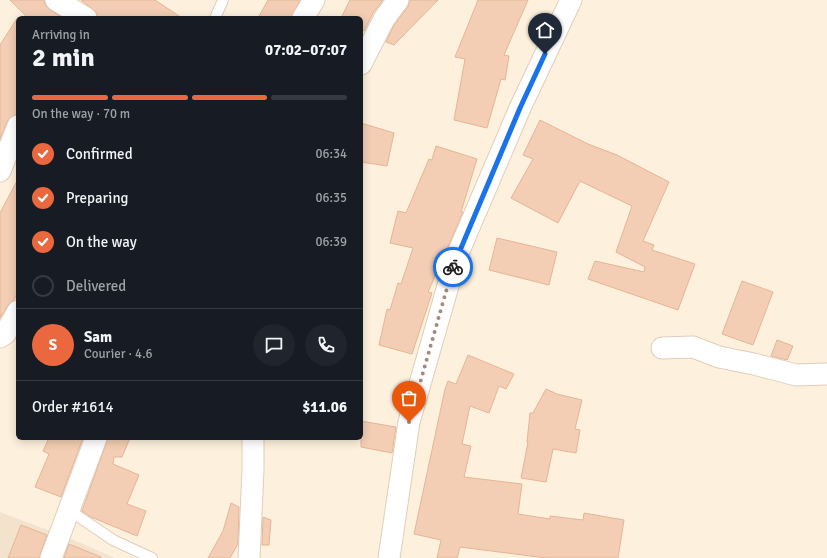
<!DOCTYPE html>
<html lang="en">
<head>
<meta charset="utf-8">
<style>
  :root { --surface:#171b24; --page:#20242c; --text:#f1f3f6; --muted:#9ea1a6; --line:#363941; --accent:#eb683e }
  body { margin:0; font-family:Signika,sans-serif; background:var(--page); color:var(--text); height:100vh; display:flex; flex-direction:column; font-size:15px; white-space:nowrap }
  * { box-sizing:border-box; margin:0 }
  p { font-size:13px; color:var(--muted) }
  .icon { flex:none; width:22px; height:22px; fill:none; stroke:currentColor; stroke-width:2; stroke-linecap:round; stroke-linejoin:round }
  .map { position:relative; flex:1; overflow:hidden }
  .details { position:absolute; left:16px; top:16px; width:347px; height:424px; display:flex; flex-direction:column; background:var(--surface); border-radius:6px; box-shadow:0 2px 10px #0003 }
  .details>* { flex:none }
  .pin { position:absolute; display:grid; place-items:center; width:34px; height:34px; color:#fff; margin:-41px -17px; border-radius:50% 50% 50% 0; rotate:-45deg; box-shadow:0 0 4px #0007 }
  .pin .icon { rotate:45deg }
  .courier { position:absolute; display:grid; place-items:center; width:40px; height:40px; margin:-20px; border:3px solid #1a73e8; border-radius:50%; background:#fff; color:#222; box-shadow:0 1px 5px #0007 }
  .summary em { font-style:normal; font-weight:800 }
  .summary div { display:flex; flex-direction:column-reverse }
  .summary { display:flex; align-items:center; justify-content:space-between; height:68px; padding:0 16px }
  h1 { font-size:26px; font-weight:800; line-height:30px }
  .bar { display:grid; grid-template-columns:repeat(4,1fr); gap:6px 4px; align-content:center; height:48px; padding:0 16px }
  .bar i { height:5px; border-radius:3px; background:var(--line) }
  .bar .active { background:var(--accent) }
  .bar p { grid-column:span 4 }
  .line { display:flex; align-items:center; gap:10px; padding:0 16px; border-top:1px solid var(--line) }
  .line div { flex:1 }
  .round { display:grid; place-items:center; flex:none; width:42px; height:42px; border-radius:21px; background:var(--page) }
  ol { padding:0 16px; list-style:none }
  li { display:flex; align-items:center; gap:12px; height:44px }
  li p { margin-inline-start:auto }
  li .icon { padding:4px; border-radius:50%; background:var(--accent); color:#fff; stroke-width:4 }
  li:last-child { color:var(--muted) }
  li i { width:22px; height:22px; border:2px solid var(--line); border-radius:50% }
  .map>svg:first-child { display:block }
  .residential { fill:#f4e3cc }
  .building { fill:#f3ceb4; stroke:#e6b594 }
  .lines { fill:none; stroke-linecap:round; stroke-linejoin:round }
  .lane-casing { stroke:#e0cdba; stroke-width:12 }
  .street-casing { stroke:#e0cdba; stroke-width:23 }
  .lane { stroke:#fff; stroke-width:10 }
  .street { stroke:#fff; stroke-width:21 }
  .done { stroke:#a38c7b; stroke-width:4; stroke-dasharray:0 7.2 }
  .route { stroke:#1a73e8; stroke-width:5 }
</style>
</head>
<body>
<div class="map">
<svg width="827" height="558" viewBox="0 0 827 558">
  <rect width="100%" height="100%" fill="#fdf1dd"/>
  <path class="residential" d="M0,512L69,538L115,558H0Z"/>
  <path class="building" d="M10,0H44L45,5L50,10L63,18H28Z
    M81,0H155L182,18H98L96,12Z
    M268,0H300L291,18H258Z
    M350,0H383L373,13L364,31L361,30V18H341Z
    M410,0H438L394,45L386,42L394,25L408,7Z
    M478,0H528L504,55L509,56L505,80L501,79L487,128L454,120L465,59L455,57Z
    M18,17V113L7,121L0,139V45Z
    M540,120L588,144L617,155L669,182L643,241L654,245L652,250L695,264L678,310L588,279L595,261L644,272L645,267L616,252L632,206L580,181L558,223L511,198L533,159L523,155Z
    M361,123L394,133L387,166L361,162Z
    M436,146L477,159L461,212H463L428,292L432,293L412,354L379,345L387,309L390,310L398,283L401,284L413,248L390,243L398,211L406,213L429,159L432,160Z
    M18,179V291L14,300L8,305L0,318V213Z
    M497,238L557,252L549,285L489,270Z
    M742,281L773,292L753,345L722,334Z
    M777,340L793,346L787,360L771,356Z
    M468,355L514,374L506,389L499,386L489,413L470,406L462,444L471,446L464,477L522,484L518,514L550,519V516L583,520L584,513L624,520L618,558H546L460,547L457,558H437L441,540L414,534L445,389L448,381L456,384Z
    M546,389L557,394L582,400L575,429L580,430L576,453L553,449L546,482L521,478L528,442H527L530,413H533Z
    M361,421L396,427L392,453L361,447Z
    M49,438H83L61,497L35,487L49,454L43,451Z
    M108,438H130L122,457H114L113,464L139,475L127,504L146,511L137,536L91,517L82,511Z
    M231,503L239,507L238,544L230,558H208L223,531Z
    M263,517L271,520L269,545H262Z
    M21,525L47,535L39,558H8Z
    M69,544L101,557V558H64Z"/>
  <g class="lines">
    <defs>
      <path id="lane" d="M215,18L223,0
        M69,510L113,540L152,558"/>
      <path id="street" d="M56,0L86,18
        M303,18L314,0
        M361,64L384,19L398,0
        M0,171L18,126
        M0,337L5,334L18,311
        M662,348L693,347L719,357L754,364L796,375L827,374
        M51,558L96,438
        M249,558L253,470V438
        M389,558L409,422L456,258L520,108L571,0"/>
    </defs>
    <use href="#lane" class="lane-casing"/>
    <use href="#street" class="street-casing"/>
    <use href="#lane" class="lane"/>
    <use href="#street" class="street"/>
  </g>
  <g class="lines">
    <path class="done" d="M409,422L453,267"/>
    <path class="route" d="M453,267L520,108L545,54"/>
  </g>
</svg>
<div class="pin" style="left:409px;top:422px;background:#ea580c"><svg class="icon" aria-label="bag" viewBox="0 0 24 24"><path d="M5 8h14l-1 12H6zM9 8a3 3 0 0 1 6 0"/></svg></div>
<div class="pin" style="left:545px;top:54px;background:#1f2937"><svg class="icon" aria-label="home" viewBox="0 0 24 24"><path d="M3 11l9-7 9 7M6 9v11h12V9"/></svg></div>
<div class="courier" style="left:453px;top:267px"><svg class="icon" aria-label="bike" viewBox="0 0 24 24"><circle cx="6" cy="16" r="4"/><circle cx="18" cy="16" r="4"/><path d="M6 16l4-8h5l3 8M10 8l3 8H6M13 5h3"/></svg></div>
<section class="details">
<div class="summary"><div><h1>2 min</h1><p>Arriving in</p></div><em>07:02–07:07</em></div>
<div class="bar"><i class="active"></i><i class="active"></i><i class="active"></i><i></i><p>On the way · 70 m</p></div>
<ol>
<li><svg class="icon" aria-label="check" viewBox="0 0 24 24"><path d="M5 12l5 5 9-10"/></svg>Confirmed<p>06:34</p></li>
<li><svg class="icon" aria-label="check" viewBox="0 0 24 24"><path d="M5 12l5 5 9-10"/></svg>Preparing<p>06:35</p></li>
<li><svg class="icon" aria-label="check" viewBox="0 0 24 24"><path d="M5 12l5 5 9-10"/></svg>On the way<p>06:39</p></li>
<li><i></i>Delivered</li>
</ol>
<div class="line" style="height:72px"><b class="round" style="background:var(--accent);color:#fff">S</b><div><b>Sam</b><p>Courier · 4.6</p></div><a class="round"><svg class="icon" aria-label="chat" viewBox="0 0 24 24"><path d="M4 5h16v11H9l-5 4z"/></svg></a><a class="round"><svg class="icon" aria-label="phone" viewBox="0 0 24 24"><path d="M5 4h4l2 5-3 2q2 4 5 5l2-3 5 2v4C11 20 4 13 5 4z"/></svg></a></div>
<div class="line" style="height:52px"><div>Order #1614</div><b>$11.06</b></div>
</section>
</div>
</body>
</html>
